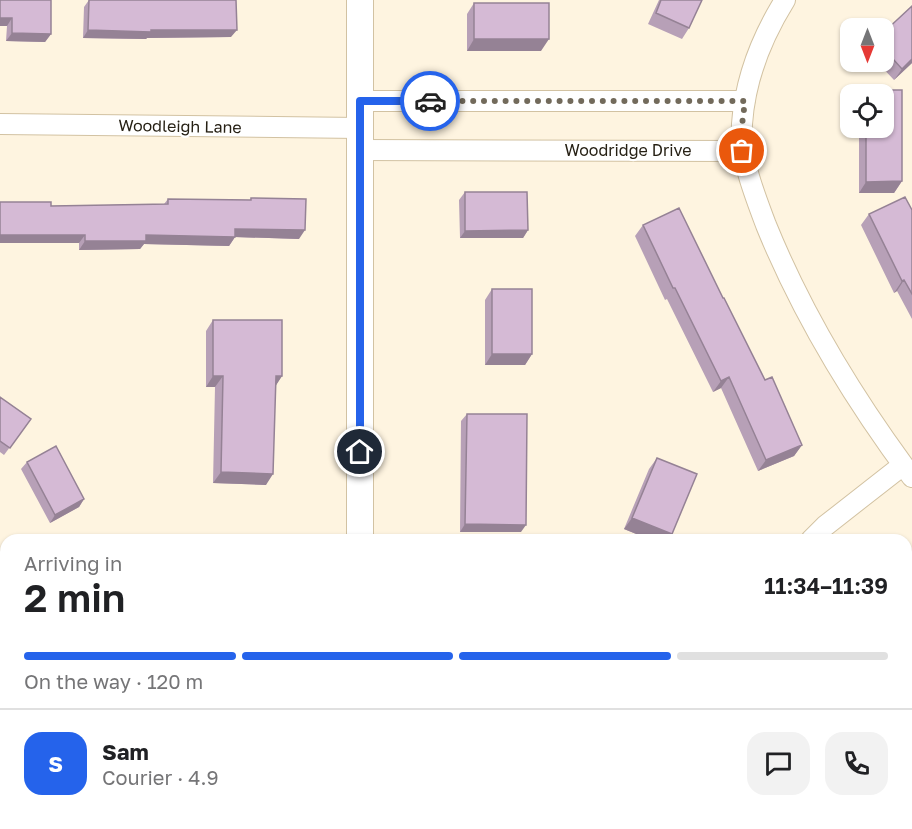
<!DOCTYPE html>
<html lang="en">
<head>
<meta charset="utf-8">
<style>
  :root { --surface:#fff; --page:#f2f2f2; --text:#202124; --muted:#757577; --line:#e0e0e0; --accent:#2563eb }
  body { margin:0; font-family:"Golos Text",sans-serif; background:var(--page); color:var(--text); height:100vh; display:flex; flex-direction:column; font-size:22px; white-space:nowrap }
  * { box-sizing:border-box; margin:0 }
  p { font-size:20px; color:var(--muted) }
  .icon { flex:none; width:33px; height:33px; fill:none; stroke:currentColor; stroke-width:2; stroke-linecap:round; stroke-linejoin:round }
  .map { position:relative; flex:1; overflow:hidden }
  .panel { position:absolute; left:0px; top:534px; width:912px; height:296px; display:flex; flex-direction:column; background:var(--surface); border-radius:18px 18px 0 0; box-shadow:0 2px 4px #0004 }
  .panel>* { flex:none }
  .needle { width:39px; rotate:180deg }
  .fabs { position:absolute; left:840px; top:18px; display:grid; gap:12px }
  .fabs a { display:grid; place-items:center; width:54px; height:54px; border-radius:12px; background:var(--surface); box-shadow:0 2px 4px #0004; font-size:30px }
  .pin { position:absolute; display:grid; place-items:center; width:51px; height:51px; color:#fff; margin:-26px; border:3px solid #fff; border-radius:50%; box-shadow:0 2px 6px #0007 }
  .courier { position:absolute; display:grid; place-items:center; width:60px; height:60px; margin:-30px; border:4px solid #2563eb; border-radius:50%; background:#fff; color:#222; box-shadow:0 2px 8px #0007 }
  .head em { font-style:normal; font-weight:600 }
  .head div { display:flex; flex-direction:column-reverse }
  .head { display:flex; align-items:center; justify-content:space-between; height:102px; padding:0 24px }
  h1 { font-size:39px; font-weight:600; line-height:45px }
  .bar { display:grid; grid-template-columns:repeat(4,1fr); gap:9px 6px; align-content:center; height:72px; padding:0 24px }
  .bar i { height:8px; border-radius:4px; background:var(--line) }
  .bar .selected { background:var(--accent) }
  .bar p { grid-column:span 4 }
  .line { display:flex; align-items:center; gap:15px; padding:0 24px; border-top:2px solid var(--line) }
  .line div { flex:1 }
  .round { display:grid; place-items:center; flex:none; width:63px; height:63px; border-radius:18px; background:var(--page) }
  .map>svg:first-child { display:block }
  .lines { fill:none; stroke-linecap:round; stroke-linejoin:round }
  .minor-casing { stroke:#d2c2a2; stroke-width:22 }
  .tertiary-casing { stroke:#d2c2a2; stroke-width:28 }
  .minor { stroke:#fff; stroke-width:20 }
  .tertiary { stroke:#fff; stroke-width:26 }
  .wall { fill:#b7a0b7 }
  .shaded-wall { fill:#958295 }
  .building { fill:#d5bad5; stroke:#958295; stroke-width:1.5 }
  .done { stroke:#726a5b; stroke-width:6; stroke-dasharray:0 10.8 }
  .route { stroke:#2563eb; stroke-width:8 }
  .labels { text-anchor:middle; stroke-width:4.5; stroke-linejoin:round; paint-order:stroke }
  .street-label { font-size:16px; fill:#262014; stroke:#fff }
</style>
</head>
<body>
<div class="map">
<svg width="912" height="829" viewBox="0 0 912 829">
  <rect width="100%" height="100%" fill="#fef4e0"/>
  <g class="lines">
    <defs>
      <path id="minor" d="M785,0C762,37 745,80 742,124C740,159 754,193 766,225C803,316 853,398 912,477
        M360,101H745
        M0,124L360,128
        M360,150L743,151
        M811,540L825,526L903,465"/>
      <path id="tertiary" d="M360,540V0
        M359,829V824"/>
    </defs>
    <use href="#minor" class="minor-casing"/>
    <use href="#tertiary" class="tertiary-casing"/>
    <use href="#minor" class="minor"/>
    <use href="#tertiary" class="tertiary"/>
  </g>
  <path class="wall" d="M0,0L51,34L45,42L6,41L7,26H0Z
    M89,0H127L231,37L147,38L146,39L83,38L84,7Z
    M659,0H702L689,28L682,39L648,24Z
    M474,3L541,51H467V14Z
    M912,6V63L894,80L877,62H884V32Z
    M866,90H902V181L894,193H859V128H884V94H863Z
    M465,192L528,230L523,238H460L459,200Z
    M251,198L299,239L235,237L229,246L144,244L140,249L79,250V243H0V202L51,206L164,204L168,199L250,200Z
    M912,210V319L897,291L894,293L861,225L869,214Z
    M643,225L723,298L765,380L802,445L794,456L758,471L721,388L713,392L667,299L665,300L635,236Z
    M492,289L532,354L525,365H485V300Z
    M213,320L282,376L275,386L266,485L213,483L215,387H206V331Z
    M0,397L31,419L4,455L0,452Z
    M467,414L521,532H460L461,421Z
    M657,458L672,534L668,540H651L624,529L649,469Z
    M27,462L84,499L79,507L50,523L21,469Z
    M906,582L912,588V642L906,637Z
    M63,824H97V829H63Z
    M206,824H278V829H206Z
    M523,824H631V829H526Z"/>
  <path class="shaded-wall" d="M0,18H12L7,26H0Z
    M88,30H237L231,37L147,38L146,39L83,38Z
    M12,33L51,34L45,42L6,41Z
    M474,39H549L541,51H467Z
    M912,59V63L894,80L902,69Z
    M902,181L894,193H859L866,182Z
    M235,229L305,230L299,239L235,237L229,246L144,244L140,249L79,250L85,241L146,235Z
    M528,230L523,238H460L465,231Z
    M0,235H85L79,243H0Z
    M904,280L897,291L894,293L902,281Z
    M492,354H532L525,365H485Z
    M213,376H223L215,387H206Z
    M276,376H282L275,387Z
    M729,377L721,388L713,392L721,381Z
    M802,445L794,456L758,471L766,460Z
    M221,472L273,474L266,485L213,483Z
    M84,499L79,507L50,523L55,515Z
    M632,518L672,534L668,540H651L624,529Z
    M465,524L526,525L521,532H460Z"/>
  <path class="building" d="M0,0H51V34L12,33V18H0Z
    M89,0H236L237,30H151V32L88,30Z
    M661,0H702L689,28L656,13Z
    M474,3H549V39H474Z
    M912,6V59L902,69L884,49V32Z
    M866,90H902V181L866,182V128H884V94H866Z
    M465,192H527L528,230L465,231Z
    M905,197L912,210V294L904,280L902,281L869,214Z
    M251,198L306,199L305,230L235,229V237L146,235V241H85V235H0V202H51V206L168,204V199L251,200Z
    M679,208L723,298H724L765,380L772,377L802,445L766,460L729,377L721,381L675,288H673L643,225Z
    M492,289H532V354H492Z
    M213,320H282V376H276L273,474L221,472L223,376H213Z
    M0,397L31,419L10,448L0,441Z
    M467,414H527L526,525L465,524Z
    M56,446L84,499L55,515L27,462Z
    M657,458L697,474L672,534L632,518Z
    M91,538L92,540H78Z
    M906,582L912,588V630L906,624Z
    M68,824H97V829H68Z
    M214,824H278V829H214Z
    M540,824H631V829H540Z"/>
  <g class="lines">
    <path class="done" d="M430,101H745L742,125V151"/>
    <path class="route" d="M360,452V101H430"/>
  </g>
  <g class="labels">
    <g class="street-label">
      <text transform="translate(180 126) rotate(1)" y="6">Woodleigh Lane</text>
      <text x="628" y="156">Woodridge Drive</text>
    </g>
  </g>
</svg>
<div class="fabs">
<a><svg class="needle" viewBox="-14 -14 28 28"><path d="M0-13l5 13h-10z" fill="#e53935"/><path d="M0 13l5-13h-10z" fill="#757577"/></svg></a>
<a><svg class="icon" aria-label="locate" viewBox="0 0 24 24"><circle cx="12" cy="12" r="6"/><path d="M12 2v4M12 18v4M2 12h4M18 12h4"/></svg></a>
</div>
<div class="pin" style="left:742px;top:151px;background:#ea580c"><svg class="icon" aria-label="bag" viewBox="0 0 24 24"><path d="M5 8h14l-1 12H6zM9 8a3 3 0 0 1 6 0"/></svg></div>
<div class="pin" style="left:360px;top:452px;background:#1f2937"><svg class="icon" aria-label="home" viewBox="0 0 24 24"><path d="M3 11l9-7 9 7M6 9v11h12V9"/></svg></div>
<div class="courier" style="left:430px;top:101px"><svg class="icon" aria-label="car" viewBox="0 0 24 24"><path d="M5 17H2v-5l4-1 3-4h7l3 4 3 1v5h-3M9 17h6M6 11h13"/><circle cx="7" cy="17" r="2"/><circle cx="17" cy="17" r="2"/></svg></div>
<section class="panel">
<div class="head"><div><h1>2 min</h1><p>Arriving in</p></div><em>11:34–11:39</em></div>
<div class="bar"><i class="selected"></i><i class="selected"></i><i class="selected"></i><i></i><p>On the way · 120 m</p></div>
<div class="line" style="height:108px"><b class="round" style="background:var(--accent);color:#fff">S</b><div><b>Sam</b><p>Courier · 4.9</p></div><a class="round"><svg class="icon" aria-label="chat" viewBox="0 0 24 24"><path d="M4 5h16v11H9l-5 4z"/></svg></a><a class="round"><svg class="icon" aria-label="phone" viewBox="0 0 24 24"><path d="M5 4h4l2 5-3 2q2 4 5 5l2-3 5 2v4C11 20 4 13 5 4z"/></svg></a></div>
</section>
</div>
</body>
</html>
